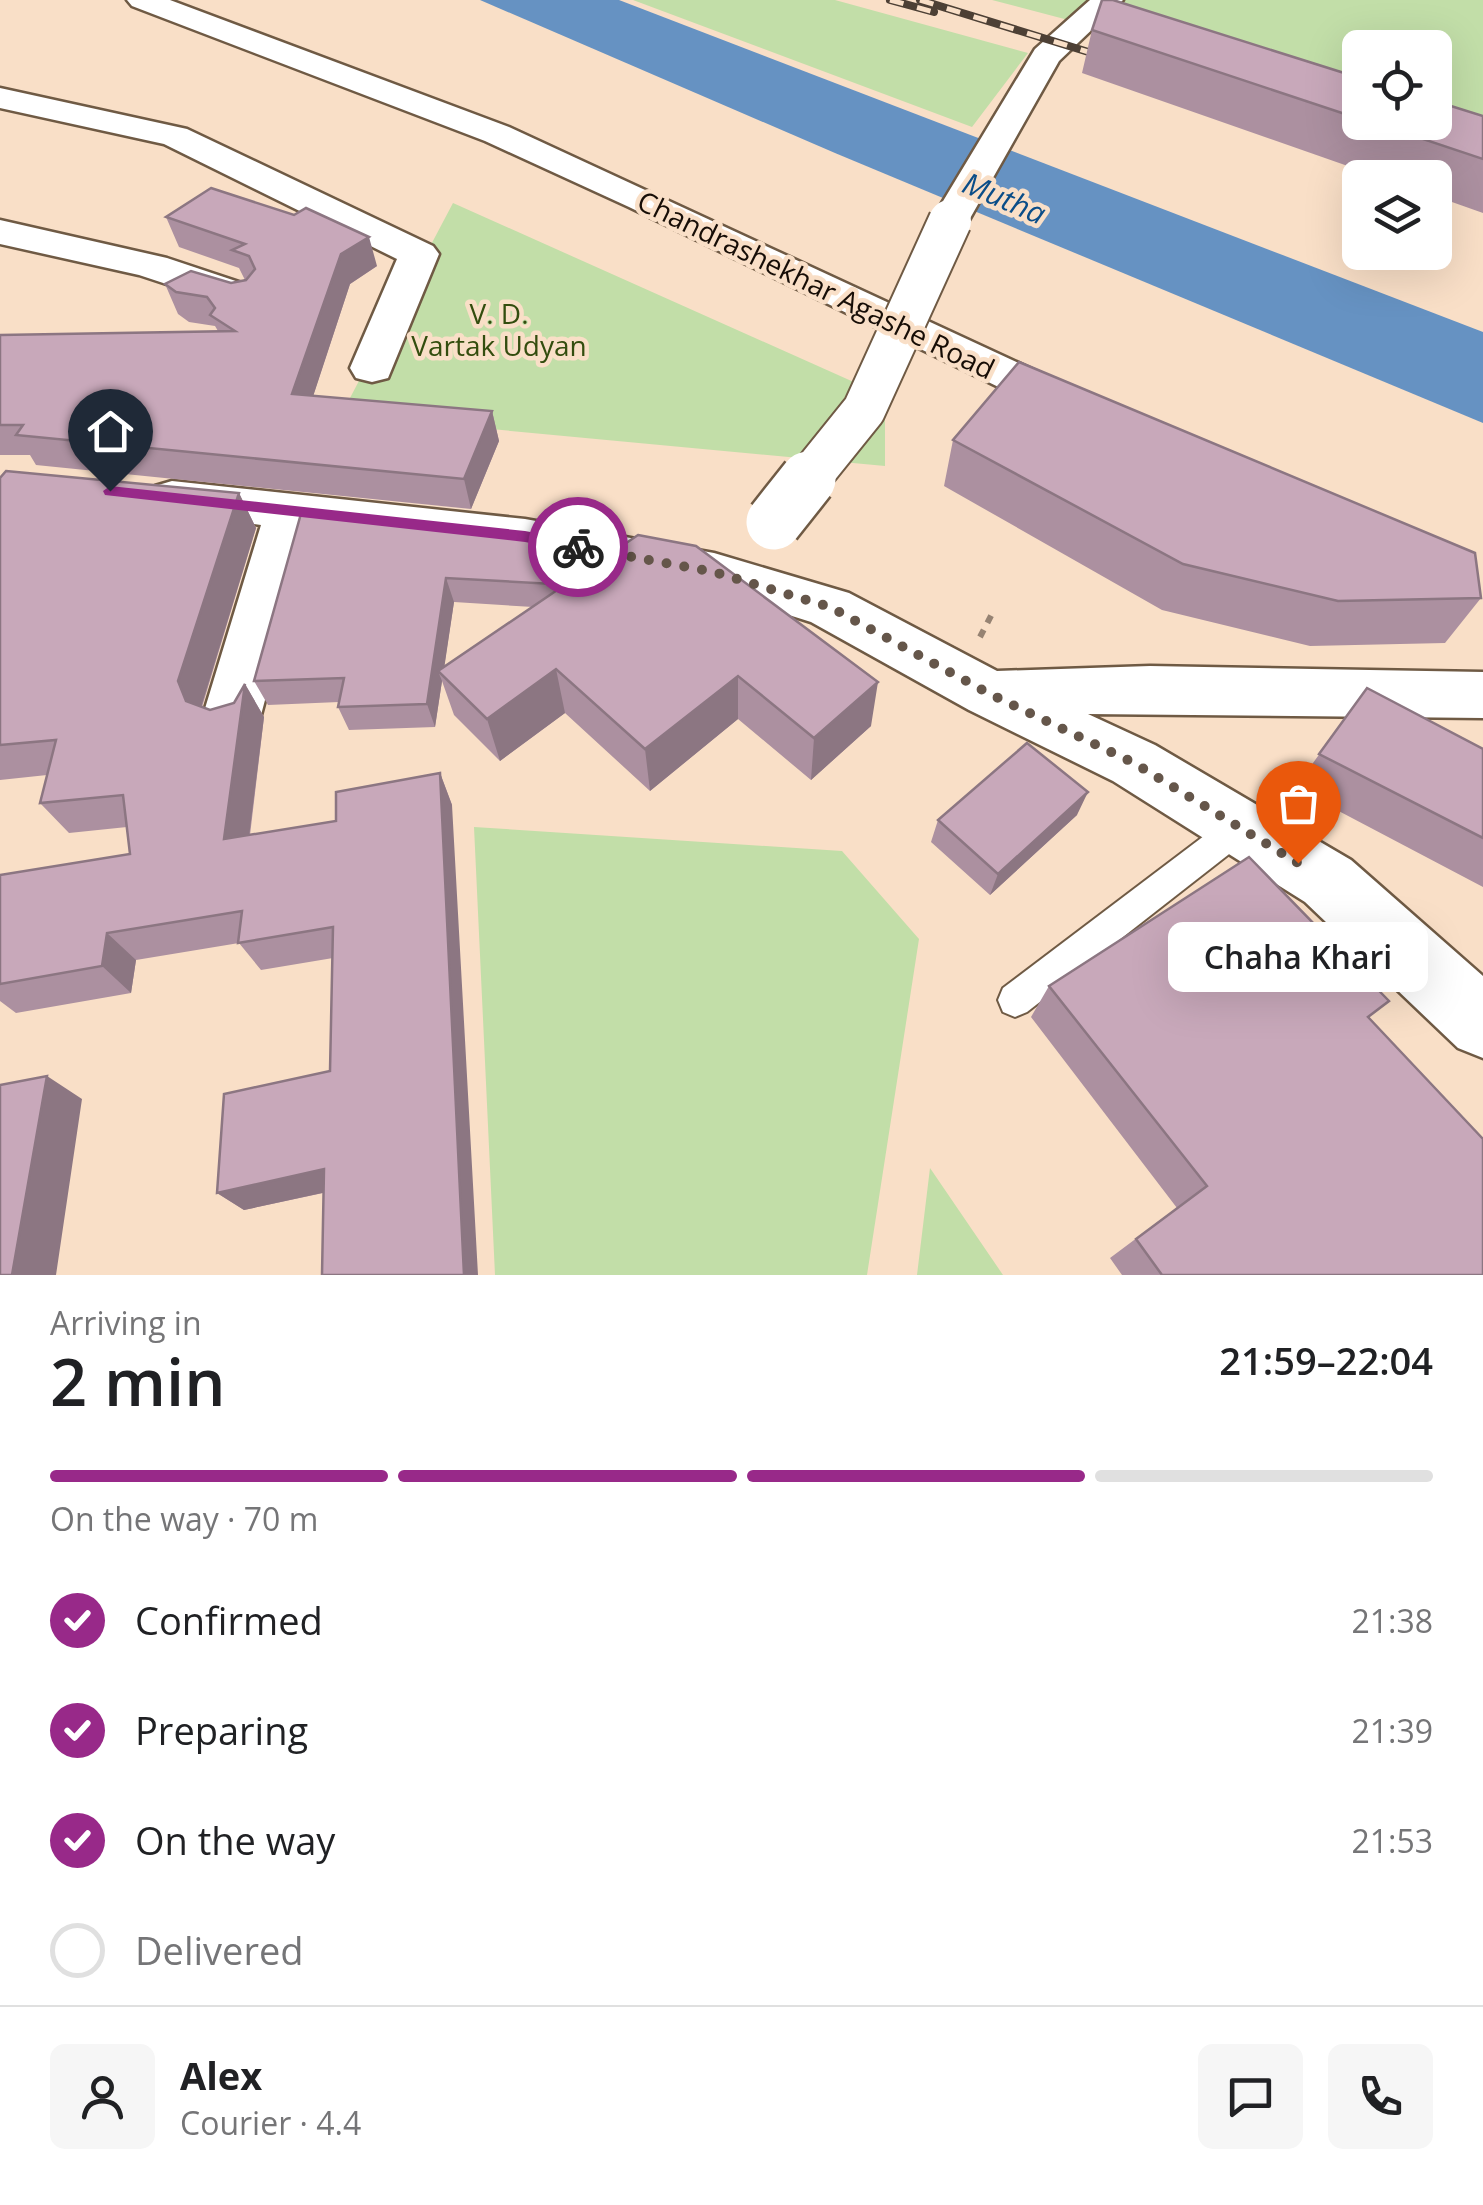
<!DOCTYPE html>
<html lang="en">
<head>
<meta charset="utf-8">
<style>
  :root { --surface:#fff; --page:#f6f6f6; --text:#202124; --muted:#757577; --line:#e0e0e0; --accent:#982989 }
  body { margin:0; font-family:"Open Sans",sans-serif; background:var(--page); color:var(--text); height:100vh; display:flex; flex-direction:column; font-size:38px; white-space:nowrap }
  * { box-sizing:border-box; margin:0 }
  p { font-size:32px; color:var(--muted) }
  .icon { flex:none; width:55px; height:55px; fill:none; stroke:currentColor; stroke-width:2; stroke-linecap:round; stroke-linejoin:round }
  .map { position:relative; height:1275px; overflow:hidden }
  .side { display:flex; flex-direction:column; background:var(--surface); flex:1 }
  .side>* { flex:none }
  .tools { position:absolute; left:1342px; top:30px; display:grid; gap:20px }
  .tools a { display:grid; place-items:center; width:110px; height:110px; border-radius:15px; background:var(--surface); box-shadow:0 10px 40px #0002; font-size:50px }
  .pin { position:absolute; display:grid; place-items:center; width:85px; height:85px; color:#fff; margin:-102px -42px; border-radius:50% 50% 50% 0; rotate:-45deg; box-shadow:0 0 10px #0007 }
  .pin .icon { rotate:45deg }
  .courier { position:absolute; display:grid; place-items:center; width:100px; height:100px; margin:-50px; border:8px solid #982989; border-radius:50%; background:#fff; color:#222; box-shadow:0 2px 12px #0007 }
  .bubble { position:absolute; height:70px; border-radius:15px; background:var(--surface); box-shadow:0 10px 40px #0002; font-size:32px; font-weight:600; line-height:70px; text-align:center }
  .head em { font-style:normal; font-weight:600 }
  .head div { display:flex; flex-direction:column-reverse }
  .head { display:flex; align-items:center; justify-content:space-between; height:170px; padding:0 50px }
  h1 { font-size:65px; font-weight:600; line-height:75px }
  .bar { display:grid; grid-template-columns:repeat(4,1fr); gap:15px 10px; align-content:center; height:120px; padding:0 50px }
  .bar i { height:12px; border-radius:8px; background:var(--line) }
  .bar .active { background:var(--accent) }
  .bar p { grid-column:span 4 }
  .line { display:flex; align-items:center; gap:25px; padding:0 50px; border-top:2px solid var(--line) }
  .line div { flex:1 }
  .round { display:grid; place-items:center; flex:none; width:105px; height:105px; border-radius:15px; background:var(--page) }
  ol { padding:0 50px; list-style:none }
  li { display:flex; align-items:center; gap:30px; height:110px }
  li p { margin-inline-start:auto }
  li .icon { padding:10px; border-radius:50%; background:var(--accent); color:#fff; stroke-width:4 }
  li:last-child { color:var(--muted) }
  li i { width:55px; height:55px; border:5px solid var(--line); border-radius:50% }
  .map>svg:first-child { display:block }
  .green { fill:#c2dea8 }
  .water { fill:#6692c2 }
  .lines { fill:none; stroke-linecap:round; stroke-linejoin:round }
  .lane-casing { stroke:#6f5a44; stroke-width:4 }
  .street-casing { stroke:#6f5a44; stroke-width:5 }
  .secondary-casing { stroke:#6f5a44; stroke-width:5 }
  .path { stroke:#968373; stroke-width:6; stroke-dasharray:8 8; stroke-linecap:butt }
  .lane { fill:#fff; fill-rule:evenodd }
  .street { fill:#fff; fill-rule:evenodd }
  .secondary { fill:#fff; fill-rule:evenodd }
  .rail-casing { stroke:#4d4035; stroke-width:8 }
  .rail { stroke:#f9dfc7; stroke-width:5; stroke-dasharray:14; stroke-linecap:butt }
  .street-bridge-far1-casing { stroke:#6f5a44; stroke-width:46; stroke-linecap:butt }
  .street-bridge-casing { stroke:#6f5a44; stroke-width:60; stroke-linecap:butt }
  .street-bridge-far1 { stroke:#fff; stroke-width:42 }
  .street-bridge { stroke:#fff; stroke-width:55 }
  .wall { fill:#ac90a0; fill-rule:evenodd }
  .shaded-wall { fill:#8c7682 }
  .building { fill:#c8a8ba; stroke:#8c7682; stroke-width:2.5 }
  .route { fill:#982989 }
  .done { stroke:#65564a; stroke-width:10; stroke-dasharray:0 18 }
  .labels { text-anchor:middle; stroke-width:9; stroke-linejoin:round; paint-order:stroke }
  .far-street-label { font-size:28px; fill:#160d06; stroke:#f9dfc7 }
  .far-park-label { font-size:28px; fill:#334d0e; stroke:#f9dfc7 }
  .far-water-label { font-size:30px; font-style:italic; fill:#0a4d88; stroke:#f9dfc7 }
</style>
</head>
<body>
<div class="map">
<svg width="1483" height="1275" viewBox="0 0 1483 1275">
  <rect width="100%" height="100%" fill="#f9dfc7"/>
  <path class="green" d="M633,0H835L1028,53L972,127Z
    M992,0H1483V158L1435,122V48H1360V116L1129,36Z
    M453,203L885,396V466L341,415Z
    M474,827L842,851L919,939L867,1275H495Z
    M930,1168L1003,1275H917Z"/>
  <path class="water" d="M480,0H619L1483,332V423L835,153Z"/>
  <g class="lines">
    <defs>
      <path id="lane" d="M1240,813L1251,817L1256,827L1251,837L1027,1012L1015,1017L1003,1012L998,1000L1003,988L1229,817Z"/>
      <path id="street" d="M1090,0H1123L1059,61L964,229L950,232L936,229L931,221L1035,49Z
        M0,88L187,129L433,246L439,254L388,378L372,382L356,378L350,368L397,259L164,144L0,108Z
        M0,220L167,258L257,288L263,297L257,306L242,309L139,275L0,244Z
        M172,481L525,519L714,553L849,593L997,671L1150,666L1483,672V718L1088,714L1155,745L1351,860L1483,976V1058L1458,1048L1305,902L1113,781L969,710L811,622L713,591L525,555L310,531L261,715L253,732L232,739L211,732L203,715L261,525L155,510L147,498L155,486Z"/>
      <path id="secondary" d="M127,0H170L509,127L1090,396L1097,406L1090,416L1074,421L1058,416L629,207L485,141L132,6Z"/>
    </defs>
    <use href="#lane" class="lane-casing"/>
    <use href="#street" class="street-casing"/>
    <use href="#secondary" class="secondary-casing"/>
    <path class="path" d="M980,637L993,612"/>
    <use href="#lane" class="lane"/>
    <use href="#street" class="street"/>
    <use href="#secondary" class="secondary"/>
    <defs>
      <path id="rail" d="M890,0L934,12
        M920,0L1111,59"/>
    </defs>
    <use href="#rail" class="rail-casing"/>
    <use href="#rail" class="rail"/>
    <defs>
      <path id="street-bridge-far1" d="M806,482L864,410L950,221"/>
      <path id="street-bridge" d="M774,522L808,479"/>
    </defs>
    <use href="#street-bridge-far1" class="street-bridge-far1-casing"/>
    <use href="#street-bridge" class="street-bridge-casing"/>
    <use href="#street-bridge-far1" class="street-bridge-far1"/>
    <use href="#street-bridge" class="street-bridge"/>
  </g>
  <path class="wall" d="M1092,30L1360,78V122H1435L1483,116V213L1435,196V178H1382L1082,73Z
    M166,217L377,266L350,284L313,396L492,411L499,441L471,509L36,465L30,455H0V335L218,331L215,326L189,322L178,314L165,284L231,283L245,280L239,268L179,247Z
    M953,440L1481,598L1445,643L1310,646L1162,610L944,486Z
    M0,478L239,493L256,528L202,707L210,710L234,703L245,684L264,717L250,835L336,821L440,773L452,805L323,1193L244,1210L217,1193L330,1071L333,958L261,970L239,943L136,960L131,993L16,1013L0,1001V875L130,854L127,827L69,833L40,803L47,775L0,780Z
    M302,510L568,567L564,586L871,726L811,780L738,719L650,791L565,713L500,761L454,715L442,681L435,727L349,730L338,707L339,702L268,705L254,681ZM454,602L533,607L444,667Z
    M1367,688L1483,749V887L1295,788Z
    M1077,815L990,895L931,842L938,820Z
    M1049,986L1369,1017L1483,1275H1122L1110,1258L1177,1208L1031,1017Z"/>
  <path class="shaded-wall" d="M369,237L377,266L350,284L304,424L292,394L341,254Z
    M492,411L499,441L471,509L464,479Z
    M239,493L256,528L199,714L186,701L178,681Z
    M564,543L568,567L558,609L553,584Z
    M446,578L454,602L443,676L438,671L442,681L435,727L427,704Z
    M556,669L565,713L500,761L487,719Z
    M738,676V719L650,791L645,749Z
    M878,682L871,726L811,780L814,738Z
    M245,684L264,717L245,869L224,839Z
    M440,773L452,805L478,1275H464Z
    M1088,792L1077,815L990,895L998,874Z
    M107,933L136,960L131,993L102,966Z
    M47,1076L82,1099L56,1275H12Z
    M324,1169L345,1188L244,1210L217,1193Z"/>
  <path class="building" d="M1102,0H1113L1360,78V119L1092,30Z
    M1435,101L1483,116V159L1372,122H1435Z
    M211,188L294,215L306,208L369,237L341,254L292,394L492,411L464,479L16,435L23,425H0V335L235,331L210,315L215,308L207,297L176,292L165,284L191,271L231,283L246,280L255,269L249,256L232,250L245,244L166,217Z
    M1019,362L1475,553L1481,598L1338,601L1183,564L953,440Z
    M6,471L239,493L178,681L186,701L210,710L234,703L245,684L224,839L336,821V792L440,773L464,1275H322L324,1169L217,1193L224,1094L330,1071L333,927L238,943L242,911L107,933L102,966L0,984V875L130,854L123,795L40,803L56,740L0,745V478Z
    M302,510L564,543L553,584L446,578L427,704L338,707L344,678L254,681Z
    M638,535L696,546L878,682L814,738L738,676L645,749L556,669L487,719L438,671Z
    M1367,688L1483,749V838L1319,754Z
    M1027,743L1088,792L998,874L938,820Z
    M1249,857L1389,1001L1368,1017L1483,1139V1275H1162L1136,1239L1207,1186L1049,986Z
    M47,1076L12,1275H0V1085Z"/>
  <path class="route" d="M110,486L525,531L578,541L585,547L578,552L525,542L105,495L103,491Z"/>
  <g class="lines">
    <path class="done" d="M578,547L714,572L830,607L990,694L1134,763L1298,863"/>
  </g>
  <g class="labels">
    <g class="far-street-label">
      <text transform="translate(816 285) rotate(26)" y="10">Chandrashekhar Agashe Road</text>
    </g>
    <g class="far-park-label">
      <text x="499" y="324">V. D.<tspan x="499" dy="32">Vartak Udyan</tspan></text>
    </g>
    <g class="far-water-label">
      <text transform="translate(1004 199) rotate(23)" y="10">Mutha</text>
    </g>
  </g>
</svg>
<div class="tools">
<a><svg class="icon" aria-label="locate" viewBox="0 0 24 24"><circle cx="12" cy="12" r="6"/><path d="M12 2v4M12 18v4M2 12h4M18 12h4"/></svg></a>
<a><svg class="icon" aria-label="layers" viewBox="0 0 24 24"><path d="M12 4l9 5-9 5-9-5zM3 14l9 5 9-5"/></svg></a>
</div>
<div class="pin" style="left:1298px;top:863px;background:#ea580c"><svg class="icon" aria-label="bag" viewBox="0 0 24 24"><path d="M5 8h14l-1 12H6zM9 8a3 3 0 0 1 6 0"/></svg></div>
<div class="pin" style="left:110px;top:491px;background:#1f2937"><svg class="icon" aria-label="home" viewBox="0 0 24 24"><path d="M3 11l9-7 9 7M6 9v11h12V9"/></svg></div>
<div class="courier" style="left:578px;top:547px"><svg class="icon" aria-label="bike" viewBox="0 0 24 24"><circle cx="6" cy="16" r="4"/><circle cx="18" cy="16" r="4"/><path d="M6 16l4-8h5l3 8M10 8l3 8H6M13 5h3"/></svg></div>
<div class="bubble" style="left:1168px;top:922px;width:260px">Chaha Khari</div>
</div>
<section class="side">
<div class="head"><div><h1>2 min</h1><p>Arriving in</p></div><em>21:59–22:04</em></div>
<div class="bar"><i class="active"></i><i class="active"></i><i class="active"></i><i></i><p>On the way · 70 m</p></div>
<ol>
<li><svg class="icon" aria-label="check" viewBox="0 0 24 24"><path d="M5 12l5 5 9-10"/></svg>Confirmed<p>21:38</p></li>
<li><svg class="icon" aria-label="check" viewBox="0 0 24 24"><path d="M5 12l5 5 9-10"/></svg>Preparing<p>21:39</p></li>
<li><svg class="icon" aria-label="check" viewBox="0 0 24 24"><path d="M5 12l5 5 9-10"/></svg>On the way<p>21:53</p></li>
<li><i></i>Delivered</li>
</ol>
<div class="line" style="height:180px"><a class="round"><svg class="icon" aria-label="person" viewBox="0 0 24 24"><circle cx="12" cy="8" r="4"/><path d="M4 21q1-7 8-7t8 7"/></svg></a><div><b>Alex</b><p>Courier · 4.4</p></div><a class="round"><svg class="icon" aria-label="chat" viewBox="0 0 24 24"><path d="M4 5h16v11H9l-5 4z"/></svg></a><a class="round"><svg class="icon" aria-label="phone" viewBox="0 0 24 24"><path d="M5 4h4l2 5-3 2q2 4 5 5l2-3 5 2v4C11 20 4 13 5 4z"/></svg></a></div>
</section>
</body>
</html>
